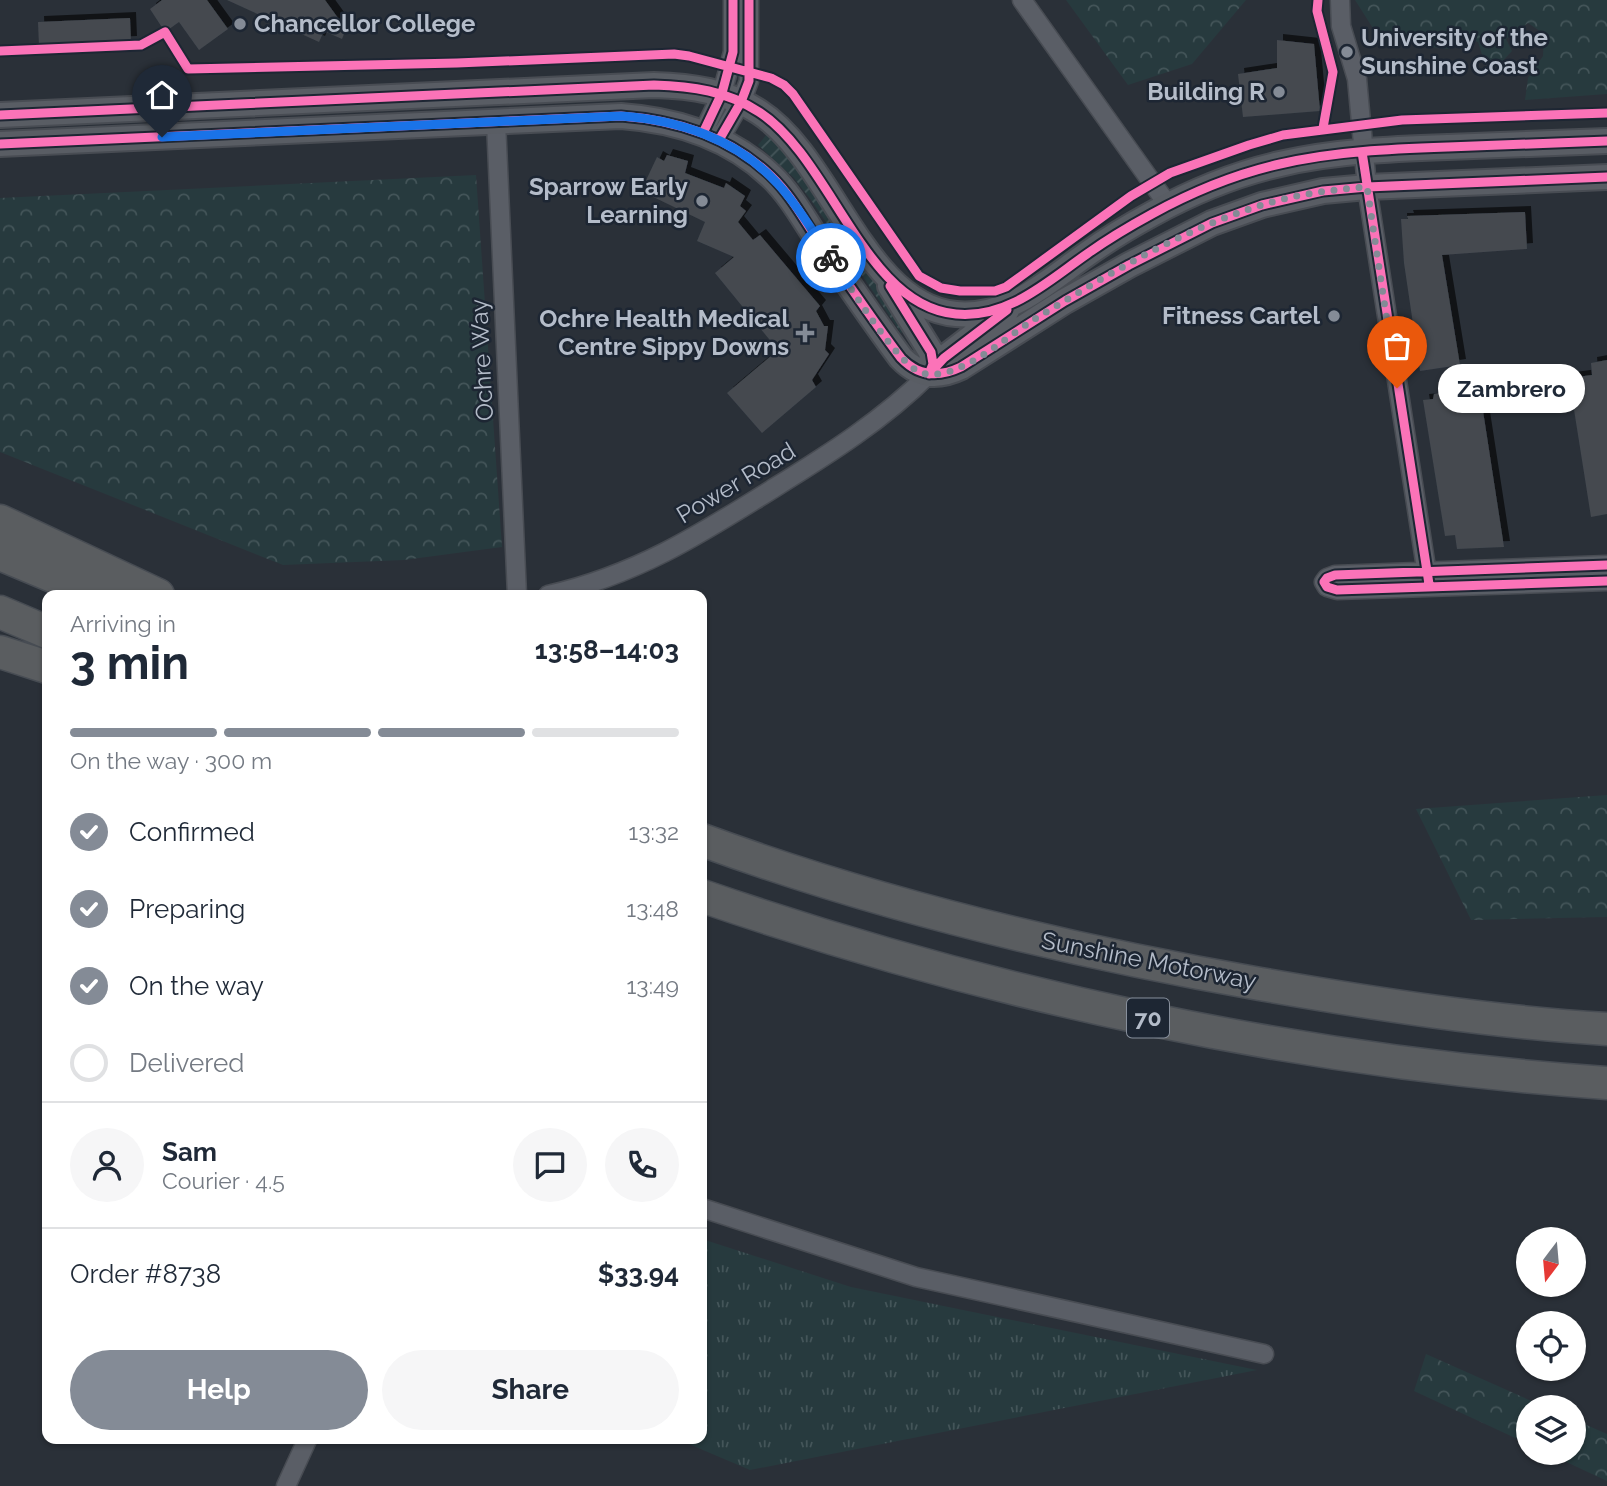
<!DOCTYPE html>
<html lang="en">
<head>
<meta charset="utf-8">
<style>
  :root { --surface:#fff; --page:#f6f6f7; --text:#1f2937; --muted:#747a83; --line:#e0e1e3; --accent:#848b96 }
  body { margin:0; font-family:Raleway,sans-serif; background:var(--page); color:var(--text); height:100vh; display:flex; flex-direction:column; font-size:26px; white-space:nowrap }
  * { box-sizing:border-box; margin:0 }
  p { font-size:23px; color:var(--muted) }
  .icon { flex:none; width:38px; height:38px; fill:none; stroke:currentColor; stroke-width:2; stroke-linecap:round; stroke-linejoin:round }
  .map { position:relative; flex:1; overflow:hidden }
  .drawer { position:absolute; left:42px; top:590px; width:665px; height:854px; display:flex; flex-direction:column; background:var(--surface); border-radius:14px; box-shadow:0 2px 5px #0004 }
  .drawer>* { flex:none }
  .needle { width:46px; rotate:196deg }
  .fabs { position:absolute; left:1516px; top:1227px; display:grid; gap:14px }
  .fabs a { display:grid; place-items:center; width:70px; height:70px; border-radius:50%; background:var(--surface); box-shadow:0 2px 5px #0004; font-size:35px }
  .pin { position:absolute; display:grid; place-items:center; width:60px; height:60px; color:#fff; margin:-72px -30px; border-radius:50% 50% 50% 0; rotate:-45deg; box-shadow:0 0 7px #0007 }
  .pin .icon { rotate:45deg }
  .courier { position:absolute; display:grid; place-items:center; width:70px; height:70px; margin:-35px; border:5px solid #1a73e8; border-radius:50%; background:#fff; color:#222; box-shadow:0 2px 9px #0007 }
  .bubble { position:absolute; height:49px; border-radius:24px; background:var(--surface); box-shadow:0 2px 5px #0004; font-size:23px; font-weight:700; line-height:49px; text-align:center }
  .overview em { font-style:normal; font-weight:700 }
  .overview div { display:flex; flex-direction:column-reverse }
  .overview { display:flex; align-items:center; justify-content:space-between; height:119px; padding:0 28px }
  h1 { font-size:46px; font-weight:700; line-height:52px }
  .bar { display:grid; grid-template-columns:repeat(4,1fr); gap:10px 7px; align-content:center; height:84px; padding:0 28px }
  .bar i { height:9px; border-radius:5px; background:var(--line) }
  .bar .current { background:var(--accent) }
  .bar p { grid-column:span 4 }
  .line { display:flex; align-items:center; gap:18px; padding:0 28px; border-top:2px solid var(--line) }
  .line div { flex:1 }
  .round { display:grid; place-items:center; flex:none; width:74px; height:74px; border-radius:37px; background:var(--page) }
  ol { padding:0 28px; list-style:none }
  li { display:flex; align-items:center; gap:21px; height:77px }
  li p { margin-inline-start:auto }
  li .icon { padding:7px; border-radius:50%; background:var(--accent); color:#fff; stroke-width:4 }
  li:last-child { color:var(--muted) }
  li i { width:38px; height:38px; border:4px solid var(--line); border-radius:50% }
  .button { display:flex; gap:14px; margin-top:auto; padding:14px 28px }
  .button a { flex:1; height:80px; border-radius:42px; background:var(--accent); color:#fff; font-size:28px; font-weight:700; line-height:80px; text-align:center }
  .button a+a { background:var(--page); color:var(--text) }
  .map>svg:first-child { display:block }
  .grass { fill:url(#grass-tufts) }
  .forest { fill:url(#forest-crowns) }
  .garden { fill:url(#garden-furrows) }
  .building { fill:#444950; filter:url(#shadow) }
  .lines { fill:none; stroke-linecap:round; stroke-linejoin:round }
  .street-casing { stroke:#484c53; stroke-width:21 }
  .secondary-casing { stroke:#484c53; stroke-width:28 }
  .highway-casing { stroke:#474c53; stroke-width:35 }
  .street { stroke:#5a5e66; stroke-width:18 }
  .secondary { stroke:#595d64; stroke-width:24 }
  .highway { stroke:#5a5d60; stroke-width:32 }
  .cycleway-casing { stroke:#1d2633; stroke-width:13 }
  .cycleway { stroke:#fb73b8; stroke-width:9 }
  .done { stroke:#848b96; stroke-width:7; stroke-dasharray:0 12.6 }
  .route { stroke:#1a73e8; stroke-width:9 }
  .poi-dot { fill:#848b96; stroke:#1d2633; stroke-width:2.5 }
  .labels { text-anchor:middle; stroke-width:5; stroke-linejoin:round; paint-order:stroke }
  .shield { fill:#1d2633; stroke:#878f9c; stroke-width:2 }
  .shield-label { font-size:23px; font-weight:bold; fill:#b4bcc9 }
  .poi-label { font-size:24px; font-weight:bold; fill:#b4bcc9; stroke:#1d2633; text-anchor:end }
  .street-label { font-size:24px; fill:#b4bcc9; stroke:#1d2633 }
</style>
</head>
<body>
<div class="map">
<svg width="1607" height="1486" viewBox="0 0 1607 1486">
  <defs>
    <pattern id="grass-tufts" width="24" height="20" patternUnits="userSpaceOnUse" patternTransform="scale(1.75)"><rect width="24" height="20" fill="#273a3e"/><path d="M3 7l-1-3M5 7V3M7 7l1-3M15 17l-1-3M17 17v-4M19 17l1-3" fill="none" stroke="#445559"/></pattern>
    <pattern id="forest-crowns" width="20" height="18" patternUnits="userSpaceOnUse" patternTransform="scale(1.75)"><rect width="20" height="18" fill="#273a3e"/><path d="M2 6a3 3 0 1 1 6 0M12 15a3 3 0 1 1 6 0" fill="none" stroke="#445559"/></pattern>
    <pattern id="garden-furrows" width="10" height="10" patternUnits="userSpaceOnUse" patternTransform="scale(1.75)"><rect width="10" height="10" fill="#273a3e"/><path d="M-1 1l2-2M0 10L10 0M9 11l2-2" fill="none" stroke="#445559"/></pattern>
    <filter id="shadow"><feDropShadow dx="6" dy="-6" stdDeviation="0" flood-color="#0009"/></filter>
  </defs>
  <rect width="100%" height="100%" fill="#2a3038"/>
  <path class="grass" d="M702,1239L851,1287L1257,1370L750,1470L677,1439L702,1438Z"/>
  <path class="forest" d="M1066,0H1246L1192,64L1128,85Z
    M1355,0H1607V94L1525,100L1528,78L1543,56L1544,34L1528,23L1506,39L1512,51L1499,65L1484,61L1478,42L1459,37L1449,49L1431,47L1421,33L1405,36L1383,44Z
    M476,175L502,547L404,560L283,565L0,452V198Z
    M1607,795V917L1471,920L1416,809Z
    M1426,1354L1545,1407H1528V1444L1414,1391Z
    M1573,1419L1607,1434V1481L1547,1453L1573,1452Z"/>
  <path class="garden" d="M767,134L784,150L810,181L908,328L901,333L811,200L794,178L758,145Z"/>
  <path class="building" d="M162,0H207L228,29L199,50L179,22L165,32L150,9Z
    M227,0H325L346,29L342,39L324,31L319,42Z
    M130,18L131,42L39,46L38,22Z
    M1277,40L1314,44L1320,111L1243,117L1238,74L1277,68Z
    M667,155L688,161L685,173L724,188L726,183L745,196L740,206L746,211L738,222L753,240L760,235L820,306L816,311L824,326H828L825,350L829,354L812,380L816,387L762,433L727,393L778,350L715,273L734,257L697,241L705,222L641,191L657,157L664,161Z
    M1525,212L1527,249L1442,255L1460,365L1420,371L1404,263L1401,219H1408L1407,216Z
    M1607,360V514L1591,517L1569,378L1592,375L1591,363Z
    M1479,385L1504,547L1457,549L1455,535L1445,536L1423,400L1433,399L1434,394Z"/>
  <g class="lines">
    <defs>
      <path id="street" d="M1022,0L1168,205
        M1340,0L1341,26L1357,79L1367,187L1429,587
        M496,122L517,595
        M703,133L722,93L733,52V0
        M719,140L741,102L749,81V0
        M1607,565L1335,575L1327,578L1324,582L1327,587L1337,590L1607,581
        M548,595C636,575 699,535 774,488C829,454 883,420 929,374
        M702,1208L916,1277L1264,1354
        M286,1486L308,1438"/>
      <path id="secondary" d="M0,115L654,85C692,86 727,91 759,112C832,159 864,306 956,314C1008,319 1048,281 1087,254C1108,239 1130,226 1152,214C1192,192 1236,174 1280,164C1335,151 1392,149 1448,147C1501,145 1554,143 1607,141
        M0,144L621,116C676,120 730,137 771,176C789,193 802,216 815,236C844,277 871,318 901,358C918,376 938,378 961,367L1065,301L1129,265L1212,223L1262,205L1323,191L1367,187L1607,177
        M890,286L931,352L933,364L929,374
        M929,374L944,358L1007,310"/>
      <path id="highway" d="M0,521L158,595
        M0,554L98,595
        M0,612L47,632
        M0,652L47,667
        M702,840C882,906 1071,951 1260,984C1375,1004 1491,1022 1607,1029
        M702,896C993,996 1300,1062 1607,1083"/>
    </defs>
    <use href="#street" class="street-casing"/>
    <use href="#secondary" class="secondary-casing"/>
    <use href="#highway" class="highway-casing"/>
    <use href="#street" class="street"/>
    <use href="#secondary" class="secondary"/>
    <use href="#highway" class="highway"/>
    <defs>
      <path id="cycleway" d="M1318,0L1317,11L1333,72L1323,128
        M0,51L141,45L165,32L188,69L457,63L674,54L689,56L771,78L784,85L793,94L919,276L941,288L960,291H995L1006,287L1131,196L1170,173L1249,145L1283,135L1402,120L1607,113
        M0,115L654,85C692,86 727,91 759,112C832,159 864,306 956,314C1008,319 1048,281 1087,254C1108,239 1130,226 1152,214C1192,192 1236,174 1280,164C1335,151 1392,149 1448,147C1501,145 1554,143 1607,141
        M703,133L722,93L733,52V0
        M719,140L741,102L749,81V0
        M0,144L621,116C676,120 730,137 771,176C789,193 802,216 815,236C844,277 871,318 901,358C918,376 938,378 961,367L1065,301L1129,265L1212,223L1262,205L1323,191L1367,187L1607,177
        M1362,152L1429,584
        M890,286L931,352L933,364L929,374
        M929,374L944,358L1007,310
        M1607,565L1335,575L1327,578L1324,582L1327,587L1337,590L1607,581"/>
    </defs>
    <use href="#cycleway" class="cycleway-casing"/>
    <use href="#cycleway" class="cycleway"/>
  </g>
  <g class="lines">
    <path class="done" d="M831,258C847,282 898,366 922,373C956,382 1003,340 1030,322C1108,274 1198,219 1288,198C1314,192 1340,189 1367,187L1397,388"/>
    <path class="route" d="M162,137L621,116C678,120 737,139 777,183C798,205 813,233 831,258"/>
  </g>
  <g class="poi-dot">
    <circle cx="240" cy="24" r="7"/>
    <circle cx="1347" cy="52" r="7"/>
    <circle cx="1279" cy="92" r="7"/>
    <circle cx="702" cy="201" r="7"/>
    <circle cx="1334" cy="316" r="7"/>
    <path d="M801.5 322.5h7v7h7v7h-7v7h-7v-7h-7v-7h7z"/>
  </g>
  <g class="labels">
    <rect class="shield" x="1127" y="998.5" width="42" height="39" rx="5"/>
    <g class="shield-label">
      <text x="1148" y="1026">70</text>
    </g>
    <g class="poi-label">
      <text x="254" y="32" text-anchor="start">Chancellor College</text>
      <text x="1361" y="46" text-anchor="start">University of the<tspan x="1361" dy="28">Sunshine Coast</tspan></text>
      <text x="1265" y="100">Building R</text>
      <text x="688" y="195">Sparrow Early<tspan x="688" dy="28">Learning</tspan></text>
      <text x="1320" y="324">Fitness Cartel</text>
      <text x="789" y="327">Ochre Health Medical<tspan x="789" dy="28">Centre Sippy Downs</tspan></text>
    </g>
    <g class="street-label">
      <text transform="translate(482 360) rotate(-93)" y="8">Ochre Way</text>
      <text transform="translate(736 483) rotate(-31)" y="8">Power Road</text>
      <text transform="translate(1149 961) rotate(11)" y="8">Sunshine Motorway</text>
    </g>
  </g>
</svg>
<div class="fabs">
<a><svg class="needle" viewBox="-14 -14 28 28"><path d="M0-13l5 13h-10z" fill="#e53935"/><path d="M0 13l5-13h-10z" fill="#747a83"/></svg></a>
<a><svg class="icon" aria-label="locate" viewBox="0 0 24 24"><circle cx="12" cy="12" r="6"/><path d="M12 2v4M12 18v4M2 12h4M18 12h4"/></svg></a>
<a><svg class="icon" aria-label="layers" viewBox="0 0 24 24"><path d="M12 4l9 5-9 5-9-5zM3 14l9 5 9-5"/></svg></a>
</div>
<div class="pin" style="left:1397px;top:388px;background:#ea580c"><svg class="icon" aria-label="bag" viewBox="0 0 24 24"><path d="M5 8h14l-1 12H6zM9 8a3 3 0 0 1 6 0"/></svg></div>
<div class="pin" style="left:162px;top:137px;background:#1f2937"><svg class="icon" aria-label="home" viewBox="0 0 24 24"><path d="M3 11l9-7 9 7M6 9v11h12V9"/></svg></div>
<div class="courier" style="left:831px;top:258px"><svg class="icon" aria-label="bike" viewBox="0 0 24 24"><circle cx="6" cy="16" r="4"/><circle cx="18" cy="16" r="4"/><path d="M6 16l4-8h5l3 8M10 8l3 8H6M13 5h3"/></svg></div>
<div class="bubble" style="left:1438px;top:364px;width:147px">Zambrero</div>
<section class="drawer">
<div class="overview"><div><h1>3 min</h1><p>Arriving in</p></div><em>13:58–14:03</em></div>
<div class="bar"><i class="current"></i><i class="current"></i><i class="current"></i><i></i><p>On the way · 300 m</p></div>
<ol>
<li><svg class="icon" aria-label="check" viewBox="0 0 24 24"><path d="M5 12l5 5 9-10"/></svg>Confirmed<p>13:32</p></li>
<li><svg class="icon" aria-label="check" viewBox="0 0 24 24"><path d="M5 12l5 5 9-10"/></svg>Preparing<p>13:48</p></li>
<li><svg class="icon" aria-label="check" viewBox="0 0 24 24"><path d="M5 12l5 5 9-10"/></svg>On the way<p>13:49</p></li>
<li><i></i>Delivered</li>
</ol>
<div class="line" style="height:126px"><a class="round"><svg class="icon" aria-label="person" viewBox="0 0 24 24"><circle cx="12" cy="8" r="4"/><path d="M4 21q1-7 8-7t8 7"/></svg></a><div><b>Sam</b><p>Courier · 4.5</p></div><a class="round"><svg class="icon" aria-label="chat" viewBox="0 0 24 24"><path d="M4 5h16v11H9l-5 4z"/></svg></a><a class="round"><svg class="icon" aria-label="phone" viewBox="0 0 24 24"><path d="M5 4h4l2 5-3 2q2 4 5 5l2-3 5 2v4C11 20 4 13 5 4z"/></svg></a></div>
<div class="line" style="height:91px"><div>Order #8738</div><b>$33.94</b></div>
<div class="button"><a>Help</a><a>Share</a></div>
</section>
</div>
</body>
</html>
